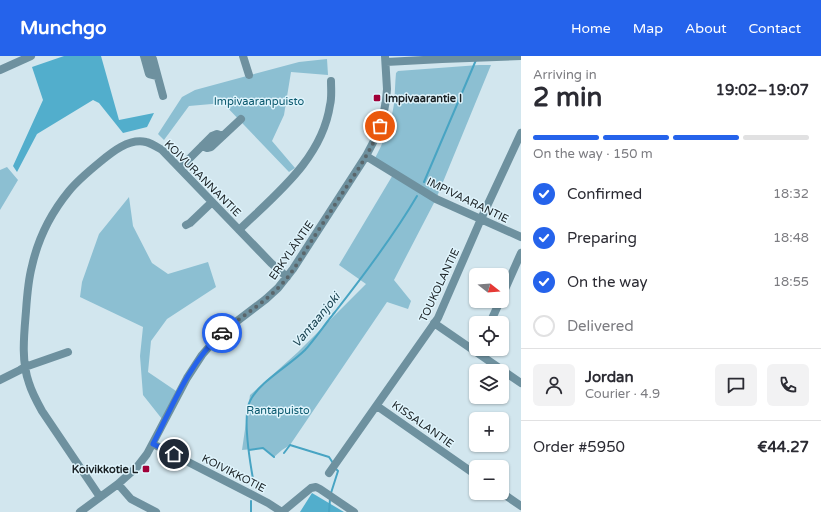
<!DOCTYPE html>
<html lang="en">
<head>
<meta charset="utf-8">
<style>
  :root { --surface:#fff; --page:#f2f2f3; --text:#2b2b33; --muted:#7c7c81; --line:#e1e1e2; --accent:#2563eb }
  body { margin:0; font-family:"Varela Round",sans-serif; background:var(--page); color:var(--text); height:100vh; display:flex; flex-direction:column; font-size:15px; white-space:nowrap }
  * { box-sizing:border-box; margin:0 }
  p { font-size:13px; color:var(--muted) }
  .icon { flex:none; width:22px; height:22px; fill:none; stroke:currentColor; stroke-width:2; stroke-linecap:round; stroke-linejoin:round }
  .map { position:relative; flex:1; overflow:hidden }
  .sheet { display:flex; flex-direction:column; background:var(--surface); width:300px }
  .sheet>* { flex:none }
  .needle { width:26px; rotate:107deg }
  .controls { position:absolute; left:469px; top:212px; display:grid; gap:8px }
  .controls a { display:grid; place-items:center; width:40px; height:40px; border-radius:6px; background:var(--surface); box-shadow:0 1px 3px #0004; font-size:20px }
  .pin { position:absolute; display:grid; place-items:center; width:34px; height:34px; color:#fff; margin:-17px; border:2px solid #fff; border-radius:50%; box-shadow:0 1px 4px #0007 }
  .courier { position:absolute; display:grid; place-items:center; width:40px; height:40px; margin:-20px; border:3px solid #2563eb; border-radius:50%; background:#fff; color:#222; box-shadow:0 1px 5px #0007 }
  .summary em { font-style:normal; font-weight:700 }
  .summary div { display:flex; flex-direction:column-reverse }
  .summary { display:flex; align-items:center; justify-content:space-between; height:68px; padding:0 12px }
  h1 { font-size:26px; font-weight:700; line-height:30px }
  .bar { display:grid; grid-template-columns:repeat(4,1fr); gap:6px 4px; align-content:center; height:48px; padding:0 12px }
  .bar i { height:5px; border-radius:3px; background:var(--line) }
  .bar .current { background:var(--accent) }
  .bar p { grid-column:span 4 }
  .line { display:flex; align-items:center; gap:10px; padding:0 12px; border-top:1px solid var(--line) }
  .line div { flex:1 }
  .round { display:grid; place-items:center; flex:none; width:42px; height:42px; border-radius:6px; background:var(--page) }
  ol { padding:0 12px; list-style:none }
  li { display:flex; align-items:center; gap:12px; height:44px }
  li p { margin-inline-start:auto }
  li .icon { padding:4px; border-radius:50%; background:var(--accent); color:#fff; stroke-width:4 }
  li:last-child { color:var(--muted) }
  li i { width:22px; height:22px; border:2px solid var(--line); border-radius:50% }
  header { display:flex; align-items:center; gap:24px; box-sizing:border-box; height:56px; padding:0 20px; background:var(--accent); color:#fff }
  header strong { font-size:19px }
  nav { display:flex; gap:22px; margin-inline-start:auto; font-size:14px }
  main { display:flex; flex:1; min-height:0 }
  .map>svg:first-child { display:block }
  .green { fill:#8cbfd2 }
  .forest { fill:#52aecc }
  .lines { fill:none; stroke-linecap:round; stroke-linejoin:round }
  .stream { stroke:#48a4c3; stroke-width:2 }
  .minor { stroke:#6e919f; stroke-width:8 }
  .done { stroke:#5a666b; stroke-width:4; stroke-dasharray:0 7.2 }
  .route { stroke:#2563eb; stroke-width:5 }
  .poi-dot { fill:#a00038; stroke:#dff4fc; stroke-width:1.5 }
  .labels { text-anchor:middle; stroke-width:3; stroke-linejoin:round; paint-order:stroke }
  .poi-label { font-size:11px; font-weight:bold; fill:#1a2124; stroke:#dff4fc; text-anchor:start }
  .park-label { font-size:11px; fill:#0b596e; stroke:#dff4fc }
  .street-label { font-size:11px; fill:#1a2124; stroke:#dff4fc }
  .water-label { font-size:12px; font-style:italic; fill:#163f4d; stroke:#dff4fc }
</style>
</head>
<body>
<header>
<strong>Munchgo</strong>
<nav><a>Home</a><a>Map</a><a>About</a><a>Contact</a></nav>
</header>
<main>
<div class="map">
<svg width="521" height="456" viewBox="0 0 521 456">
  <rect width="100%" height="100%" fill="#d2e6ee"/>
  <path class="green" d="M327,3L328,19L291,16L284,59L272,85L295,112L289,116L223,47L189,50L164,84L158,78L182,41L195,34L299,6Z
    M479,9H491L436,143L394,224L411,245L408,253L387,246L290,389L282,394L274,401L263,392L242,394L250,339L298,296L366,228L339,209L394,117L374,104C383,88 391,68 394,48C395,38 395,27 396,17L398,15Z
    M7,111L18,124L0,154V114Z
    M129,141L133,170L152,207L168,218L208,206L216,231L167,263L151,285L148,316L179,337L162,363L143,339L140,300L143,271L80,241L82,226L99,178Z"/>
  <path class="forest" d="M64,0H101L119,64L154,57L147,71L123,77L99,47L93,44L37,78L17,116L13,110L43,44L32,11Z
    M312,437L344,456H300Z"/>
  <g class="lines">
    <path class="stream" d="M424,126L476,4
      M249,394L263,392L274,401
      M284,397L290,389L329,401L333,407
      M253,423C250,406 242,360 250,345C259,326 289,310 305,294C315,283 325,268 335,256C364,219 393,181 417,140
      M331,437L338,415L336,413
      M251,456V445
      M329,456L330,443"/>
    <path class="minor" d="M144,0L153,3L163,40
      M144,0L149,18L157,20
      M243,0L249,19
      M386,6L442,3L521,0
      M0,14L31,0
      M202,90L207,92L211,91L241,63
      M366,100L436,143L521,181
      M180,112L212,80L217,78L223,80
      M186,169L190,167L212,146
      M239,174C276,138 322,103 330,49C332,42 331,33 331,25
      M502,240L521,197
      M434,267L521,327
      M490,267L500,245
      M0,324L20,314L25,311L68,296
      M377,350L476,419
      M153,388L268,447L282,456L311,432L316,431L320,433L354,456
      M329,417L438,262L481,163L521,77
      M118,428L131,443L156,456
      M502,437L521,450
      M100,441L42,355C37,346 32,337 29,327C21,305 24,279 26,255C27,240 28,225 32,210C38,183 51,157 69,135C78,124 89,115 100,106C112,96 129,82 146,86C151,87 157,91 162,94L271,207L287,221
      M80,456L118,428L137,411L147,398L187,322L202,299L215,284L228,272L266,243L278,232L293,213L366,100L377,79L383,61L386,44L387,33L385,0"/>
  </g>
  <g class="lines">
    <path class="done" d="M222,277C240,261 260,250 277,233C293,218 304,196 316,178C327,161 338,144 349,127C361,109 373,91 380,70"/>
    <path class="route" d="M174,398L153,388C173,349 189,307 222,277"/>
  </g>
  <g class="poi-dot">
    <rect x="373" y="38" width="8" height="8" rx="2"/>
    <rect x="142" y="409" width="8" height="8" rx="2"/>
  </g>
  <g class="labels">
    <g class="poi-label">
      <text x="385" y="46">Impivaarantie I</text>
      <text x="138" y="417" text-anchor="end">Koivikkotie L</text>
    </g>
    <g class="park-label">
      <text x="259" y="49">Impivaaranpuisto</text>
      <text x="278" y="358">Rantapuisto</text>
    </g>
    <g class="street-label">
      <text transform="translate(203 122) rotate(45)" y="4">KOIVURANNANTIE</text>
      <text transform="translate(468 144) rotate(26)" y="4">IMPIVAARANTIE</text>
      <text transform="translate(291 194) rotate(-55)" y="4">ERKYLÄNTIE</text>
      <text transform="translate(439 229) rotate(-65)" y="4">TOUKOLANTIE</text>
      <text transform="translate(423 368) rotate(35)" y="4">KISSALANTIE</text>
      <text transform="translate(234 417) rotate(27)" y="4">KOIVIKKOTIE</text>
    </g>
    <g class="water-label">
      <text transform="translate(316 264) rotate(-50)" y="4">Vantaanjoki</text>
    </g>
  </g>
</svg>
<div class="controls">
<a><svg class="needle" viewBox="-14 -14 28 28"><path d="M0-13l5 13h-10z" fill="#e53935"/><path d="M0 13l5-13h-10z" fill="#7c7c81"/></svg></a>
<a><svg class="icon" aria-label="locate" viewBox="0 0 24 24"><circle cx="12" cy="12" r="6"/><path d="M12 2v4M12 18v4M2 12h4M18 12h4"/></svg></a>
<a><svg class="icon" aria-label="layers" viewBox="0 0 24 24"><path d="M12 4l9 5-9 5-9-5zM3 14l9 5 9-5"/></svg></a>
<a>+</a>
<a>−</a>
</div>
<div class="pin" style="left:380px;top:70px;background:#ea580c"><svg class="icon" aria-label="bag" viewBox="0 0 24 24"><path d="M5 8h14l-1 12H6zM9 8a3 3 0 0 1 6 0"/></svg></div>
<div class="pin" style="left:174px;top:398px;background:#1f2937"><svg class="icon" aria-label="home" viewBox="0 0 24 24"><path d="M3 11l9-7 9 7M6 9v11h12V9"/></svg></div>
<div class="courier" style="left:222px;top:277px"><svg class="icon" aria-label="car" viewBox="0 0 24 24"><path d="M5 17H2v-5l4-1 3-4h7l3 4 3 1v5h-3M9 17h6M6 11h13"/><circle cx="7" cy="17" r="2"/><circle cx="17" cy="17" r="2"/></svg></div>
</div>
<section class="sheet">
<div class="summary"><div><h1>2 min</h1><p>Arriving in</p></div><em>19:02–19:07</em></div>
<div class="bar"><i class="current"></i><i class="current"></i><i class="current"></i><i></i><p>On the way · 150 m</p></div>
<ol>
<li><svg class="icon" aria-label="check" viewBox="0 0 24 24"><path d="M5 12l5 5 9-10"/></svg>Confirmed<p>18:32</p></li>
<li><svg class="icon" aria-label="check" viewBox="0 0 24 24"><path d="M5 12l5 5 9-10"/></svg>Preparing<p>18:48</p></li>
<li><svg class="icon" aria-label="check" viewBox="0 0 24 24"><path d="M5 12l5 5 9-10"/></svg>On the way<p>18:55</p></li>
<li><i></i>Delivered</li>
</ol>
<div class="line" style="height:72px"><a class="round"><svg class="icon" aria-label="person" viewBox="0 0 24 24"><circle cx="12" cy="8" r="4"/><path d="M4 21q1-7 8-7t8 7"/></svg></a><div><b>Jordan</b><p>Courier · 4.9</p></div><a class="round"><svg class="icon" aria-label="chat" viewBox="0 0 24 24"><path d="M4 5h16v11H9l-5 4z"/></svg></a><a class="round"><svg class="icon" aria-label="phone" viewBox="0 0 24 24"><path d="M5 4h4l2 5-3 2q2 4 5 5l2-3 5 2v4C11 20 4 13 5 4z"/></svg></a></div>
<div class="line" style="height:52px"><div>Order #5950</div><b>€44.27</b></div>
</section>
</main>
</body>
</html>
